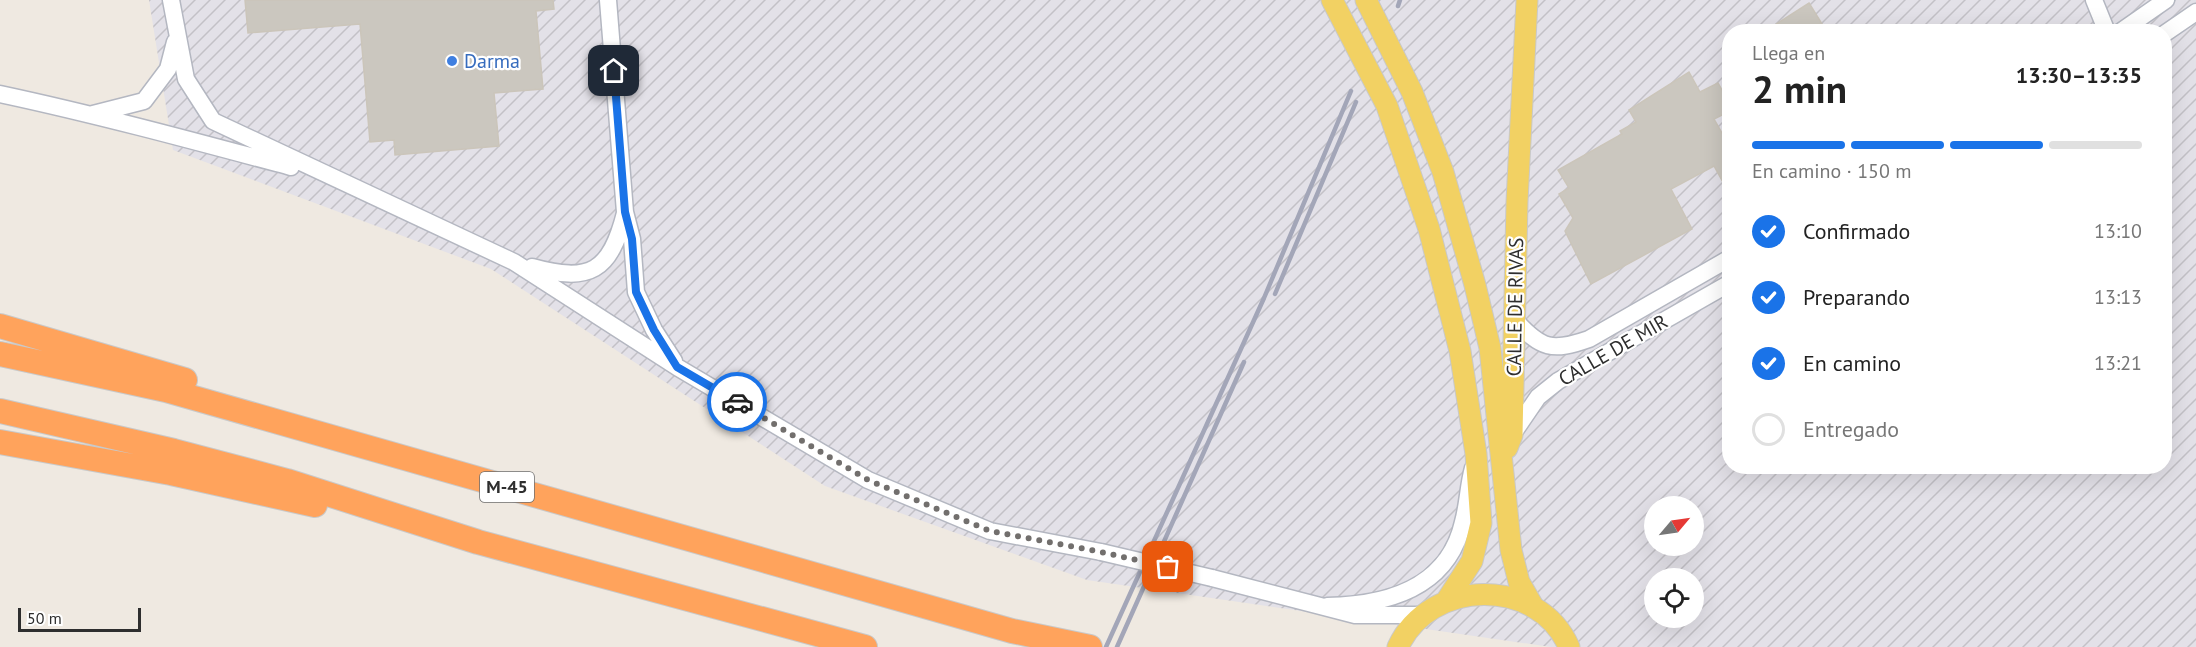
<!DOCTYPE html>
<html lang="es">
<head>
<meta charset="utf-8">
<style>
  :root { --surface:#fff; --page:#f2f2f2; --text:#222; --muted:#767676; --line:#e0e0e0; --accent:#1a73e8 }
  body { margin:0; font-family:"PT Sans",sans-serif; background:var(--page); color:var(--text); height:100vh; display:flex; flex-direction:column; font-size:22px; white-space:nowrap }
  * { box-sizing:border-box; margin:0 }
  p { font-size:20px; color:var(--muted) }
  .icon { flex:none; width:33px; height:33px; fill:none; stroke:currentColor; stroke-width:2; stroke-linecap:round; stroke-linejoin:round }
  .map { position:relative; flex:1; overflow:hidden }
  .panel { position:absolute; left:1722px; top:24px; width:450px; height:450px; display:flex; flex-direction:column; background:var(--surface); border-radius:24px; box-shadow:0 6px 24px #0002 }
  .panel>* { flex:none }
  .needle { width:39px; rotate:61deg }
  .tools { position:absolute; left:1644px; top:496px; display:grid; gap:12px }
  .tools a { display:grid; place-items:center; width:60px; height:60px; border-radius:50%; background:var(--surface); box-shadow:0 6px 24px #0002; font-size:30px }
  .scale { position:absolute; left:18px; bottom:15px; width:123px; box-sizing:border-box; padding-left:6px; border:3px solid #2e2e2e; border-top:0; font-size:16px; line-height:21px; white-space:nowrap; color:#2e2e2e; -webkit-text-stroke:4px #fff; paint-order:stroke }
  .pin { position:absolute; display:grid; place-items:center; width:51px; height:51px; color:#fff; margin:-26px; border-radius:12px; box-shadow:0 3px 9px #0006 }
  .courier { position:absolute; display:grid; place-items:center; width:60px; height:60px; margin:-30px; border:4px solid #1a73e8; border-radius:50%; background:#fff; color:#222; box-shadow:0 2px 8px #0007 }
  .head em { font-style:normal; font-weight:800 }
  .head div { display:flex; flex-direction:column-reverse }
  .head { display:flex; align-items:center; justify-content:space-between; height:102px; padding:0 30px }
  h1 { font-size:39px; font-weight:800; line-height:45px }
  .bar { display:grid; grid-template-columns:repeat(4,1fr); gap:9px 6px; align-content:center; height:72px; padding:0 30px }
  .bar i { height:8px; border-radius:4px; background:var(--line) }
  .bar .current { background:var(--accent) }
  .bar p { grid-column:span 4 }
  ol { padding:0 30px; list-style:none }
  li { display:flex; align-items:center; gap:18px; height:66px }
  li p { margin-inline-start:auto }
  li .icon { padding:6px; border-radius:50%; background:var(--accent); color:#fff; stroke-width:4 }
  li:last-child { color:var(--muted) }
  li i { width:33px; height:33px; border:3px solid var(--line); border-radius:50% }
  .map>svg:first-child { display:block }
  .industrial { fill:url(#industrial-furrows); fill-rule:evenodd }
  .building { fill:#cbc7bf; stroke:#cbc5ba; stroke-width:1.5 }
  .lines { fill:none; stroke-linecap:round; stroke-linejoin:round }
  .minor-casing { stroke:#b4b7c1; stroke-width:19 }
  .major-casing { stroke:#c9c9c9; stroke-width:23 }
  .highway-casing { stroke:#c9c9c9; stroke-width:26 }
  .minor { stroke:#fff; stroke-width:16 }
  .major { stroke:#f2d163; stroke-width:21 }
  .highway { stroke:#ffa35c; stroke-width:24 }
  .rail { stroke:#a3a6b8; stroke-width:4.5 }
  .minor-bridge-casing { stroke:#b4b7c1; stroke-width:19; stroke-linecap:butt }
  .minor-bridge { stroke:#fff; stroke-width:16 }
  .done { stroke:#726f6d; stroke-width:6; stroke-dasharray:0 10.8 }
  .route { stroke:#1a73e8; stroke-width:8 }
  .shop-dot { fill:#3f7fe0; stroke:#fff; stroke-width:2 }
  .labels { text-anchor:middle; stroke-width:4.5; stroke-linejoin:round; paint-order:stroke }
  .shield { fill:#fff; stroke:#6d6d6d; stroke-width:1.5 }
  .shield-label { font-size:18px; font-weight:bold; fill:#2e2e2e }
  .shop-label { font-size:20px; fill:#366cbe; stroke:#fff; text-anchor:start }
  .street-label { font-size:20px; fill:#2e2e2e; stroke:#fff }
</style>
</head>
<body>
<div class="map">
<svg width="2196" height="647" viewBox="0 0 2196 647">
  <defs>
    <pattern id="industrial-furrows" width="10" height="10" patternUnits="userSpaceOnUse" patternTransform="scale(1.5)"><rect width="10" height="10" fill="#e3e1e8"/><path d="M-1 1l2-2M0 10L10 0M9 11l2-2" fill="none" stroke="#c3c1c7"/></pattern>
  </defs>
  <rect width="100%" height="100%" fill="#efe9e1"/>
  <path class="industrial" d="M149,0H2196V647H1551L1087,580L825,486L491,269L173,150ZM1730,32H2164V466H1730ZM1654,507H1694V546H1654ZM1654,579H1694V618H1654Z"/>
  <path class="building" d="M245,0H553L554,9L536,11L543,89L494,93L499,146L395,155L394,140L370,142L360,24L248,33Z
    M1809,3L1827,32H1764Z
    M1689,72L1700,92L1718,83L1730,104V111L1714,119L1730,147V195L1714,166L1671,189L1692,229L1591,284L1565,231L1573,218L1559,194L1569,188L1558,170L1622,134L1620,131L1636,122L1629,110Z"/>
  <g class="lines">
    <defs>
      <path id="minor" d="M171,0L186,79L213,121L514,262L677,367L868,480L990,531L1101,552
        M608,0L625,212L632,239L636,292L654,330L674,361
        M2094,0L2107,32
        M2120,32L2166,0
        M2164,34L2196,12
        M0,94C98,115 194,141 291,167
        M93,114L144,101L168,69L175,42
        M532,267C590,283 610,272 625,213
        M1515,320C1541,349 1552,352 1589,339L1730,258
        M1512,435L1538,397L1558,381L1730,283
        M1212,578L1355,615H1422
        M1327,606C1386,605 1448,589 1463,522C1468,504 1468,486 1473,468"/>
      <path id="major" d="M1332,0L1387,106L1429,229L1460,351L1476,454L1481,523L1472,561L1447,600
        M1366,0L1412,92L1443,172L1475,285L1490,348L1511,550L1519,582L1534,608
        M1507,448L1512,435L1517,202L1527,0
        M1398,647C1430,578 1538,576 1569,647"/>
      <path id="highway" d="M0,326L185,380
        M0,354L166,390L1012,631L1090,647
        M0,411L174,451L287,481L478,542L865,647
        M0,442L171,473L315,505"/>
    </defs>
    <use href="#minor" class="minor-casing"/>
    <use href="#major" class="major-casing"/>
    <use href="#highway" class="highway-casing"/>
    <use href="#minor" class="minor"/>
    <use href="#major" class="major"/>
    <use href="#highway" class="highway"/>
    <path class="rail" d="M1398,6L1400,0
      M1275,294L1356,102
      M1106,647L1264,298L1351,91
      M1117,647L1244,362"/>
    <defs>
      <path id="minor-bridge" d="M1101,552L1212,578"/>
    </defs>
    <use href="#minor-bridge" class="minor-bridge-casing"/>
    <use href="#minor-bridge" class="minor-bridge"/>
  </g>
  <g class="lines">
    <path class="done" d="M737,402L868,480L990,531L1101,552L1168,567"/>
    <path class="route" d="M614,71L625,212L632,239L636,292L654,330L677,367L737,402"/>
  </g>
  <circle class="shop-dot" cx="452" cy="61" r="6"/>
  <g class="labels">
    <rect class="shield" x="480" y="472" width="54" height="30" rx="4.5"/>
    <g class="shield-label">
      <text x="507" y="493">M-45</text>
    </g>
    <g class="shop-label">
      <text x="464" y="68">Darma</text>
    </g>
    <g class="street-label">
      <text transform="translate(1515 307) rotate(-89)" y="7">CALLE DE RIVAS</text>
      <text transform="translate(1613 350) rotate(-30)" y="7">CALLE DE MIR</text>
    </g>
  </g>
</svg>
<div class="tools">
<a><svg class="needle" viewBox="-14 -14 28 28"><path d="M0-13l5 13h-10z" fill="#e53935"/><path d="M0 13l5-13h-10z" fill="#767676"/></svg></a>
<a><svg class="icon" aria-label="locate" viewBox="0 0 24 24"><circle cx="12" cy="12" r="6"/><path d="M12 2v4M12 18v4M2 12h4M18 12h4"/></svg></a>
</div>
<div class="scale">50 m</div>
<div class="pin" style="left:1168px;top:567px;background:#ea580c"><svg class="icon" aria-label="bag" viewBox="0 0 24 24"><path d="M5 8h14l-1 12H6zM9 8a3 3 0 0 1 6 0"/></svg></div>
<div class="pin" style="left:614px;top:71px;background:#1f2937"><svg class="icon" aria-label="home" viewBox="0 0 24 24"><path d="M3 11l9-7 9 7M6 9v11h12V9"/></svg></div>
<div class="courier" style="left:737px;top:402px"><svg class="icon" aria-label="car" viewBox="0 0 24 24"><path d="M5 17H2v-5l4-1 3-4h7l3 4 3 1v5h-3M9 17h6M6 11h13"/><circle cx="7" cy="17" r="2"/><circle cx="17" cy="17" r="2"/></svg></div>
<section class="panel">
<div class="head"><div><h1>2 min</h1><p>Llega en</p></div><em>13:30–13:35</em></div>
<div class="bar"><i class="current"></i><i class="current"></i><i class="current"></i><i></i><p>En camino · 150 m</p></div>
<ol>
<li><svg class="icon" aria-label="check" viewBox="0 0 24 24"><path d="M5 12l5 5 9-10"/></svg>Confirmado<p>13:10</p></li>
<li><svg class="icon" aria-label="check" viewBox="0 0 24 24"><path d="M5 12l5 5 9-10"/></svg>Preparando<p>13:13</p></li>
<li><svg class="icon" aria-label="check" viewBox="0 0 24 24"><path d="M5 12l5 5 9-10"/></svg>En camino<p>13:21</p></li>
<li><i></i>Entregado</li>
</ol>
</section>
</div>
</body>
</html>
